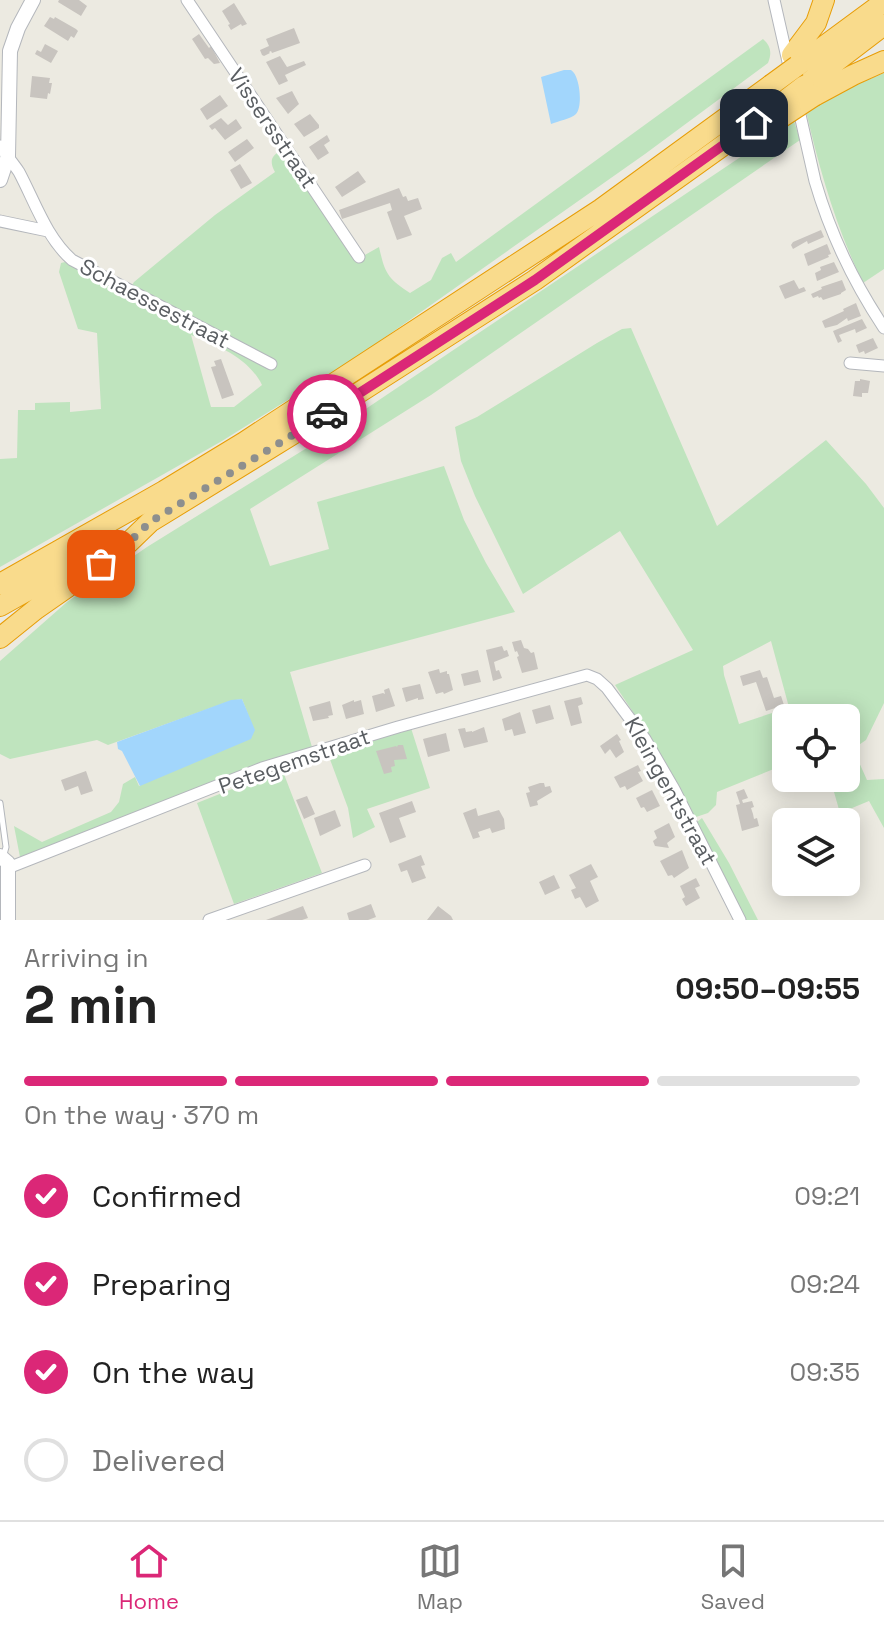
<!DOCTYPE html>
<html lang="en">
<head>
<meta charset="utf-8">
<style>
  :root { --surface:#fff; --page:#f2f2f2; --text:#222; --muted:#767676; --line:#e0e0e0; --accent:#db2777 }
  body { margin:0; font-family:"Space Grotesk",sans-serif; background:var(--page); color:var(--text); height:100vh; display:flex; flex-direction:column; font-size:30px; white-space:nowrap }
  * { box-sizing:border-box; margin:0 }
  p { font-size:26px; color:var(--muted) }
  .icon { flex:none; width:44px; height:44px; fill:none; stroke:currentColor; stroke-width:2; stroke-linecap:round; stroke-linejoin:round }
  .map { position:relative; height:920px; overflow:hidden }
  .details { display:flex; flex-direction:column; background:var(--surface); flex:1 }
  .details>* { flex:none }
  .controls { position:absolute; left:772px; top:704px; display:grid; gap:16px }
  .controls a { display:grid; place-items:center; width:88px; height:88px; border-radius:12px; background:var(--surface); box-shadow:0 4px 20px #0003; font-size:40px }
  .pin { position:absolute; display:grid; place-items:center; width:68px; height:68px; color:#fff; margin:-34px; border-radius:16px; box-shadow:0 4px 12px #0006 }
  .courier { position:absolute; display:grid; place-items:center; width:80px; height:80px; margin:-40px; border:6px solid #db2777; border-radius:50%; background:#fff; color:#222; box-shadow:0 2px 10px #0007 }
  .head em { font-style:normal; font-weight:700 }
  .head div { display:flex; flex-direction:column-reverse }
  .head { display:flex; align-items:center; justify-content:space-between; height:136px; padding:0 24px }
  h1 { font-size:52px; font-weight:700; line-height:60px }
  .bar { display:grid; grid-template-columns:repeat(4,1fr); gap:12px 8px; align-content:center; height:96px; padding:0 24px }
  .bar i { height:10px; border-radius:6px; background:var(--line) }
  .bar .selected { background:var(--accent) }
  .bar p { grid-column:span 4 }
  ol { padding:0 24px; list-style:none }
  li { display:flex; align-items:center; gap:24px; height:88px }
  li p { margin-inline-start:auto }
  li .icon { padding:8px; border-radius:50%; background:var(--accent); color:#fff; stroke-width:4 }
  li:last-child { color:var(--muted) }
  li i { width:44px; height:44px; border:4px solid var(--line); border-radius:50% }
  .dock { display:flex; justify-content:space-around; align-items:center; height:112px; border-top:2px solid var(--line); background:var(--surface); font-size:22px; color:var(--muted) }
  .dock a { display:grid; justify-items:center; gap:4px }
  .dock .selected { color:var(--accent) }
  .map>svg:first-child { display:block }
  .green { fill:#bfe4be; fill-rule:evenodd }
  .water { fill:#a2d6fc }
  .building { fill:#c8c4bf }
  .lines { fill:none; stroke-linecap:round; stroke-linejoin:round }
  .service-casing { stroke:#b4b7bc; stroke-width:7 }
  .minor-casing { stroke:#b4b7bc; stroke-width:13 }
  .tertiary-casing { stroke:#b4b7bc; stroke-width:16 }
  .motorway-casing { stroke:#e79d07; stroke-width:22 }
  .service { stroke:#fff; stroke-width:5 }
  .minor { stroke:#fff; stroke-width:11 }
  .tertiary { stroke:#fff; stroke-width:14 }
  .motorway { stroke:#f9db8c; stroke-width:20 }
  .motorway-bridge-casing { stroke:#e79d07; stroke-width:22; stroke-linecap:butt }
  .motorway-bridge { stroke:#f9db8c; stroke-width:20 }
  .done { stroke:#8d8f8e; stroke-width:8; stroke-dasharray:0 14.4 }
  .route { stroke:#db2777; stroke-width:10 }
  .labels { text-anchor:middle; stroke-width:6; stroke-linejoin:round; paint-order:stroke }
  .street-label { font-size:22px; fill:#5a5e62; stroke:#fff }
</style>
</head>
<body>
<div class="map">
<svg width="884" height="920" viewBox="0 0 884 920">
  <rect width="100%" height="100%" fill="#eceae1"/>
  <path class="green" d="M763,39C771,46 772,53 768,63L645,154L360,355L222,441L0,567V459L17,458L18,410H35V403L70,402V412L101,409L97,333L78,329L59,272L61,263L65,262L127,294L134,282L215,215L275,172C269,161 271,155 283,150L356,260L379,247C385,273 387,278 410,293L431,280L442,258L451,253L456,262ZM191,335C217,345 249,358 262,385L234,407H211Z
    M884,73V269L863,283C836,227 820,172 806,111L844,90Z
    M794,121L800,140L431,395L250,509L270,566L329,549L317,502L444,466L464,520L486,563L515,612L290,672L312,747L156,804L20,857L14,826L42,842L111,812L119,802L123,784L135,777L139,786L254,730L242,699L230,701L108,745L97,740L10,759L0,754V661L67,602L147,547L318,441Z
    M631,328L717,526L826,440L866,484L884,508V703L866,740L853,749L867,780L884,779V828L869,801L840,813L830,778H846V718H786V764L717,792L716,805L708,813L693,818L650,738L615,685L693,650L620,531L523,594L475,496L461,461L455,427L477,417L597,343L622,329ZM771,641L790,711L774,717L772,713L739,724L724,675L723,666Z
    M411,728L430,788L367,809L375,827L353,838L348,808L328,754Z
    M282,769L322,873L234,904L197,803Z
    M702,818L729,863L758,920H743L697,822Z"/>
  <path class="water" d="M564,70C567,70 569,70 571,70C580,75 583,107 576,114C571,119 558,121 551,124L541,77Z
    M242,699L255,730L251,739L140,786L122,751L118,749L117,742L231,700Z"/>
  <path class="building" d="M59,0H79L87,6L81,16L58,2Z
    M234,3L247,24L242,26L241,24L231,30L228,25L230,24L222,11Z
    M50,17L54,19L55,17L76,29L78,31L74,38L71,36L68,41L44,26Z
    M294,28L300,43L272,53L271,51L269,52L270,53L264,56L262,55L260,50L269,46L266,39Z
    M199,34L209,48L211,46L220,63L214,64L208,58L205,59L192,39Z
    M45,44L58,51L51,63L35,54L37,50L41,52Z
    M280,56L287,67L304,61L306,65L285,75L288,81L279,85L266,62Z
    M32,76L50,78L49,83H52L50,94L48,93L47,99L30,97Z
    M292,91L299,104L288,114L276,98Z
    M220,95L228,106L207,120L200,109Z
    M310,114L319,125V128L304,137L294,124Z
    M221,118L228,125L236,119L242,128L225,140L215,128L212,130L209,126Z
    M327,135L330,141L324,145L329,153L318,160L309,147Z
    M247,139L254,148L235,162L228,152Z
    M240,164L252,183L241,189L230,170Z
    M358,171L366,182L342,197L335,187Z
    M399,188L403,197L406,196L408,201L418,198L422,209L404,216L412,235L397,240L387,212L392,210L390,203L342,219L339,210Z
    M821,230L824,237L808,244L807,241L793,249L791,245L793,242Z
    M827,244L831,254L828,255L829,257L808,266L804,254Z
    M834,262L839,272L817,281L815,273L821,270L820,267Z
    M794,280L799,289L804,287L806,291L785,299L779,286Z
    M842,280L846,290L841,293V294L823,300L821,297L819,298L818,296L813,298L811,294L822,289L821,287Z
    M856,303L861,316L848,321L847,318L837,325L825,328L822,321L844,311L843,309Z
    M862,319L867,328L856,333L855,329L839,335L842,341L838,343L833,331Z
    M873,338L878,348L865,354L864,351L859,353L856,345Z
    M221,359L234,395L222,399L211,367L216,366L214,361Z
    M860,379L870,381L868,393H862V397L853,396L855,381H860Z
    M521,640L524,648L528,649L531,653L534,652L538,669L522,673L517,657L519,656L517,651L515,652L512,642Z
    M502,646L504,651L507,650L509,656L494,662L496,671L499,670L502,678L493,681L486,650Z
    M439,669L440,673L447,671V674H449L453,690L444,694L443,692L436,694L428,672Z
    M478,670L481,682L464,686L461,674Z
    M760,670L763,678L767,677L774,698L781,696L784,705L766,711L756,682L743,686L740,676Z
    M420,684L424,699L418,700V698L406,702L402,688Z
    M389,688L395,706L376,712L372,696L383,693L385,694L384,690Z
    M581,697L583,704L578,706L582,723L571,726L564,701Z
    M354,700V702L361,700L364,714L346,719L342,705Z
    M330,701L333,715L328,716L329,718L313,721L309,707Z
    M550,705L554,719L536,724L532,710Z
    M520,712L526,733L514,736L512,729L505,731L502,719Z
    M484,727L488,742L464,748L458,729L465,728L466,732L472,731V732Z
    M446,733L450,751L428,757L423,739Z
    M617,734L621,740L619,741L624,752L616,758L610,749L605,754L600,746Z
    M398,745H403L407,759L394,760L395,766L391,767L392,772L384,774L376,751L396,746L397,747Z
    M638,765L641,771L638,772L643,781L627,790L625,786L620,788L614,777Z
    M86,771L93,791L81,795L78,786L65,791L61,780Z
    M540,783H544L545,787L550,786L552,792L537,801L538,805L530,807L526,793L530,792L528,787Z
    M744,789L748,798L742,800L743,803L752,801L754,807L751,808L753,814L754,819L757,818L759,826L742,831L736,805L740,804L736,792Z
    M652,790L660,806L647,812L644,807L641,808L636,798Z
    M307,796L315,814L304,819L296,800Z
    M412,801L416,812L399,818L406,837L390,843L379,813Z
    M476,808L478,816L499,810L504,819L505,829L492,833L490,828L478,832L480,837L473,839L463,813Z
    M335,810L341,826L320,836L314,818Z
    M669,823L675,837L667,843L669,848L655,846L653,841L657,838L654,831Z
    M682,850L689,868L674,878L672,875L668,876L660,861Z
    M421,855L425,865L421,866L426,878L412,883L407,870L401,872L398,864Z
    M591,864L598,877L590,881L599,901L586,908L580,897L575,899L571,890L576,888L569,875Z
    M554,875L560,888L545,895L539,882Z
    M696,878L700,886L695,888L700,898L686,906L682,899L685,897L680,886Z
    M371,904L376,917L368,920H349L347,913Z
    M303,906L308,918L302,920H266Z
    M438,906L451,916L453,920H427Z"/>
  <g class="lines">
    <defs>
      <path id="service" d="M0,803L6,847L3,858"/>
      <path id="minor" d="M187,0L359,257
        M774,0L815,181C831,236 853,281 884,328
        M0,146C6,155 13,163 19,172C35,202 46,237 72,260L271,364
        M0,221L48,231
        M850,363L884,366
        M8,868L262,768L398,727L587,675L597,679L607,688L645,739L674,789L740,920
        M209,920L365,865"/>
      <path id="tertiary" d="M0,180L8,156L10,51L18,28L33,0
        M0,856L8,863V920"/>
      <path id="motorway" d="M792,55L816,23L824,0
        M797,66L884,2
        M804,86L884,25
        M814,96L853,75L884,61
        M0,584L164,491L243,443L601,209L771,85
        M0,606L105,547
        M0,638L36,609L122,549L150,522L332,410L535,280L774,109"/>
    </defs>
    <use href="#service" class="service-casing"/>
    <use href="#minor" class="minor-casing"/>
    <use href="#tertiary" class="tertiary-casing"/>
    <use href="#motorway" class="motorway-casing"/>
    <use href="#service" class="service"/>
    <use href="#minor" class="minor"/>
    <use href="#tertiary" class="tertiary"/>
    <use href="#motorway" class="motorway"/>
    <defs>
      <path id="motorway-bridge" d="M771,85L797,66
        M774,109L804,86
        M782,117L814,96"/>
    </defs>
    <use href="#motorway-bridge" class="motorway-bridge-casing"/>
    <use href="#motorway-bridge" class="motorway-bridge"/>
  </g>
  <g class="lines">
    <path class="done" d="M101,564L122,549L150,522L327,414"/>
    <path class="route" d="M327,414L535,280L754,123"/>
  </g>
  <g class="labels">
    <g class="street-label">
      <text transform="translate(273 128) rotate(56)" y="8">Vissersstraat</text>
      <text transform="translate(155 303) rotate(28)" y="8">Schaessestraat</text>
      <text transform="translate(294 761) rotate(-19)" y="8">Petegemstraat</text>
      <text transform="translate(671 791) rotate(61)" y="8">Kleingentstraat</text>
    </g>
  </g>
</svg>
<div class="controls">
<a><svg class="icon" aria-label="locate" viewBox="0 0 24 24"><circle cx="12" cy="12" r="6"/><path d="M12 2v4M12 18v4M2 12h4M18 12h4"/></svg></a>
<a><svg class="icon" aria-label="layers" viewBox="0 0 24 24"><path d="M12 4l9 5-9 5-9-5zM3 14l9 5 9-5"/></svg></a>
</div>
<div class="pin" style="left:101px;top:564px;background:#ea580c"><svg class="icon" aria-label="bag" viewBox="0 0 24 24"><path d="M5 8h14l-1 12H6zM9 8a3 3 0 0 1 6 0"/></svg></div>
<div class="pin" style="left:754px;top:123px;background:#1f2937"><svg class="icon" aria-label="home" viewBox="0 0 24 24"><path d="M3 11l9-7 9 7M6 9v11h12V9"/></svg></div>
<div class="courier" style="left:327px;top:414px"><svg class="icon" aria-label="car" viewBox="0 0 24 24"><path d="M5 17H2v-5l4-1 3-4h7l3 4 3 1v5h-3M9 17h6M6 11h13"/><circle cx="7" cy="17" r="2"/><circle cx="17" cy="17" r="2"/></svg></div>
</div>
<section class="details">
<div class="head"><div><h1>2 min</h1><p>Arriving in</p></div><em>09:50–09:55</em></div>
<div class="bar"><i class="selected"></i><i class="selected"></i><i class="selected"></i><i></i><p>On the way · 370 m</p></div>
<ol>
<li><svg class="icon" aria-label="check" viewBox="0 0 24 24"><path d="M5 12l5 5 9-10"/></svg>Confirmed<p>09:21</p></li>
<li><svg class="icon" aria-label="check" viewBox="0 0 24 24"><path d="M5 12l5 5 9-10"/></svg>Preparing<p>09:24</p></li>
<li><svg class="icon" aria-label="check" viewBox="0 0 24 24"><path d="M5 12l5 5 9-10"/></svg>On the way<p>09:35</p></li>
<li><i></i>Delivered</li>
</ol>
</section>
<nav class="dock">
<a class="selected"><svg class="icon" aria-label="home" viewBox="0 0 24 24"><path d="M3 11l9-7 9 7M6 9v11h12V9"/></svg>Home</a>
<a><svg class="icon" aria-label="map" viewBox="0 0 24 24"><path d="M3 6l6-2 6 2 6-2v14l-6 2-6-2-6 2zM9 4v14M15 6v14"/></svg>Map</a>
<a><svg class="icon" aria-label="saved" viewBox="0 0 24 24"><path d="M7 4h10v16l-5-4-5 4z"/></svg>Saved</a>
</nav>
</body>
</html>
